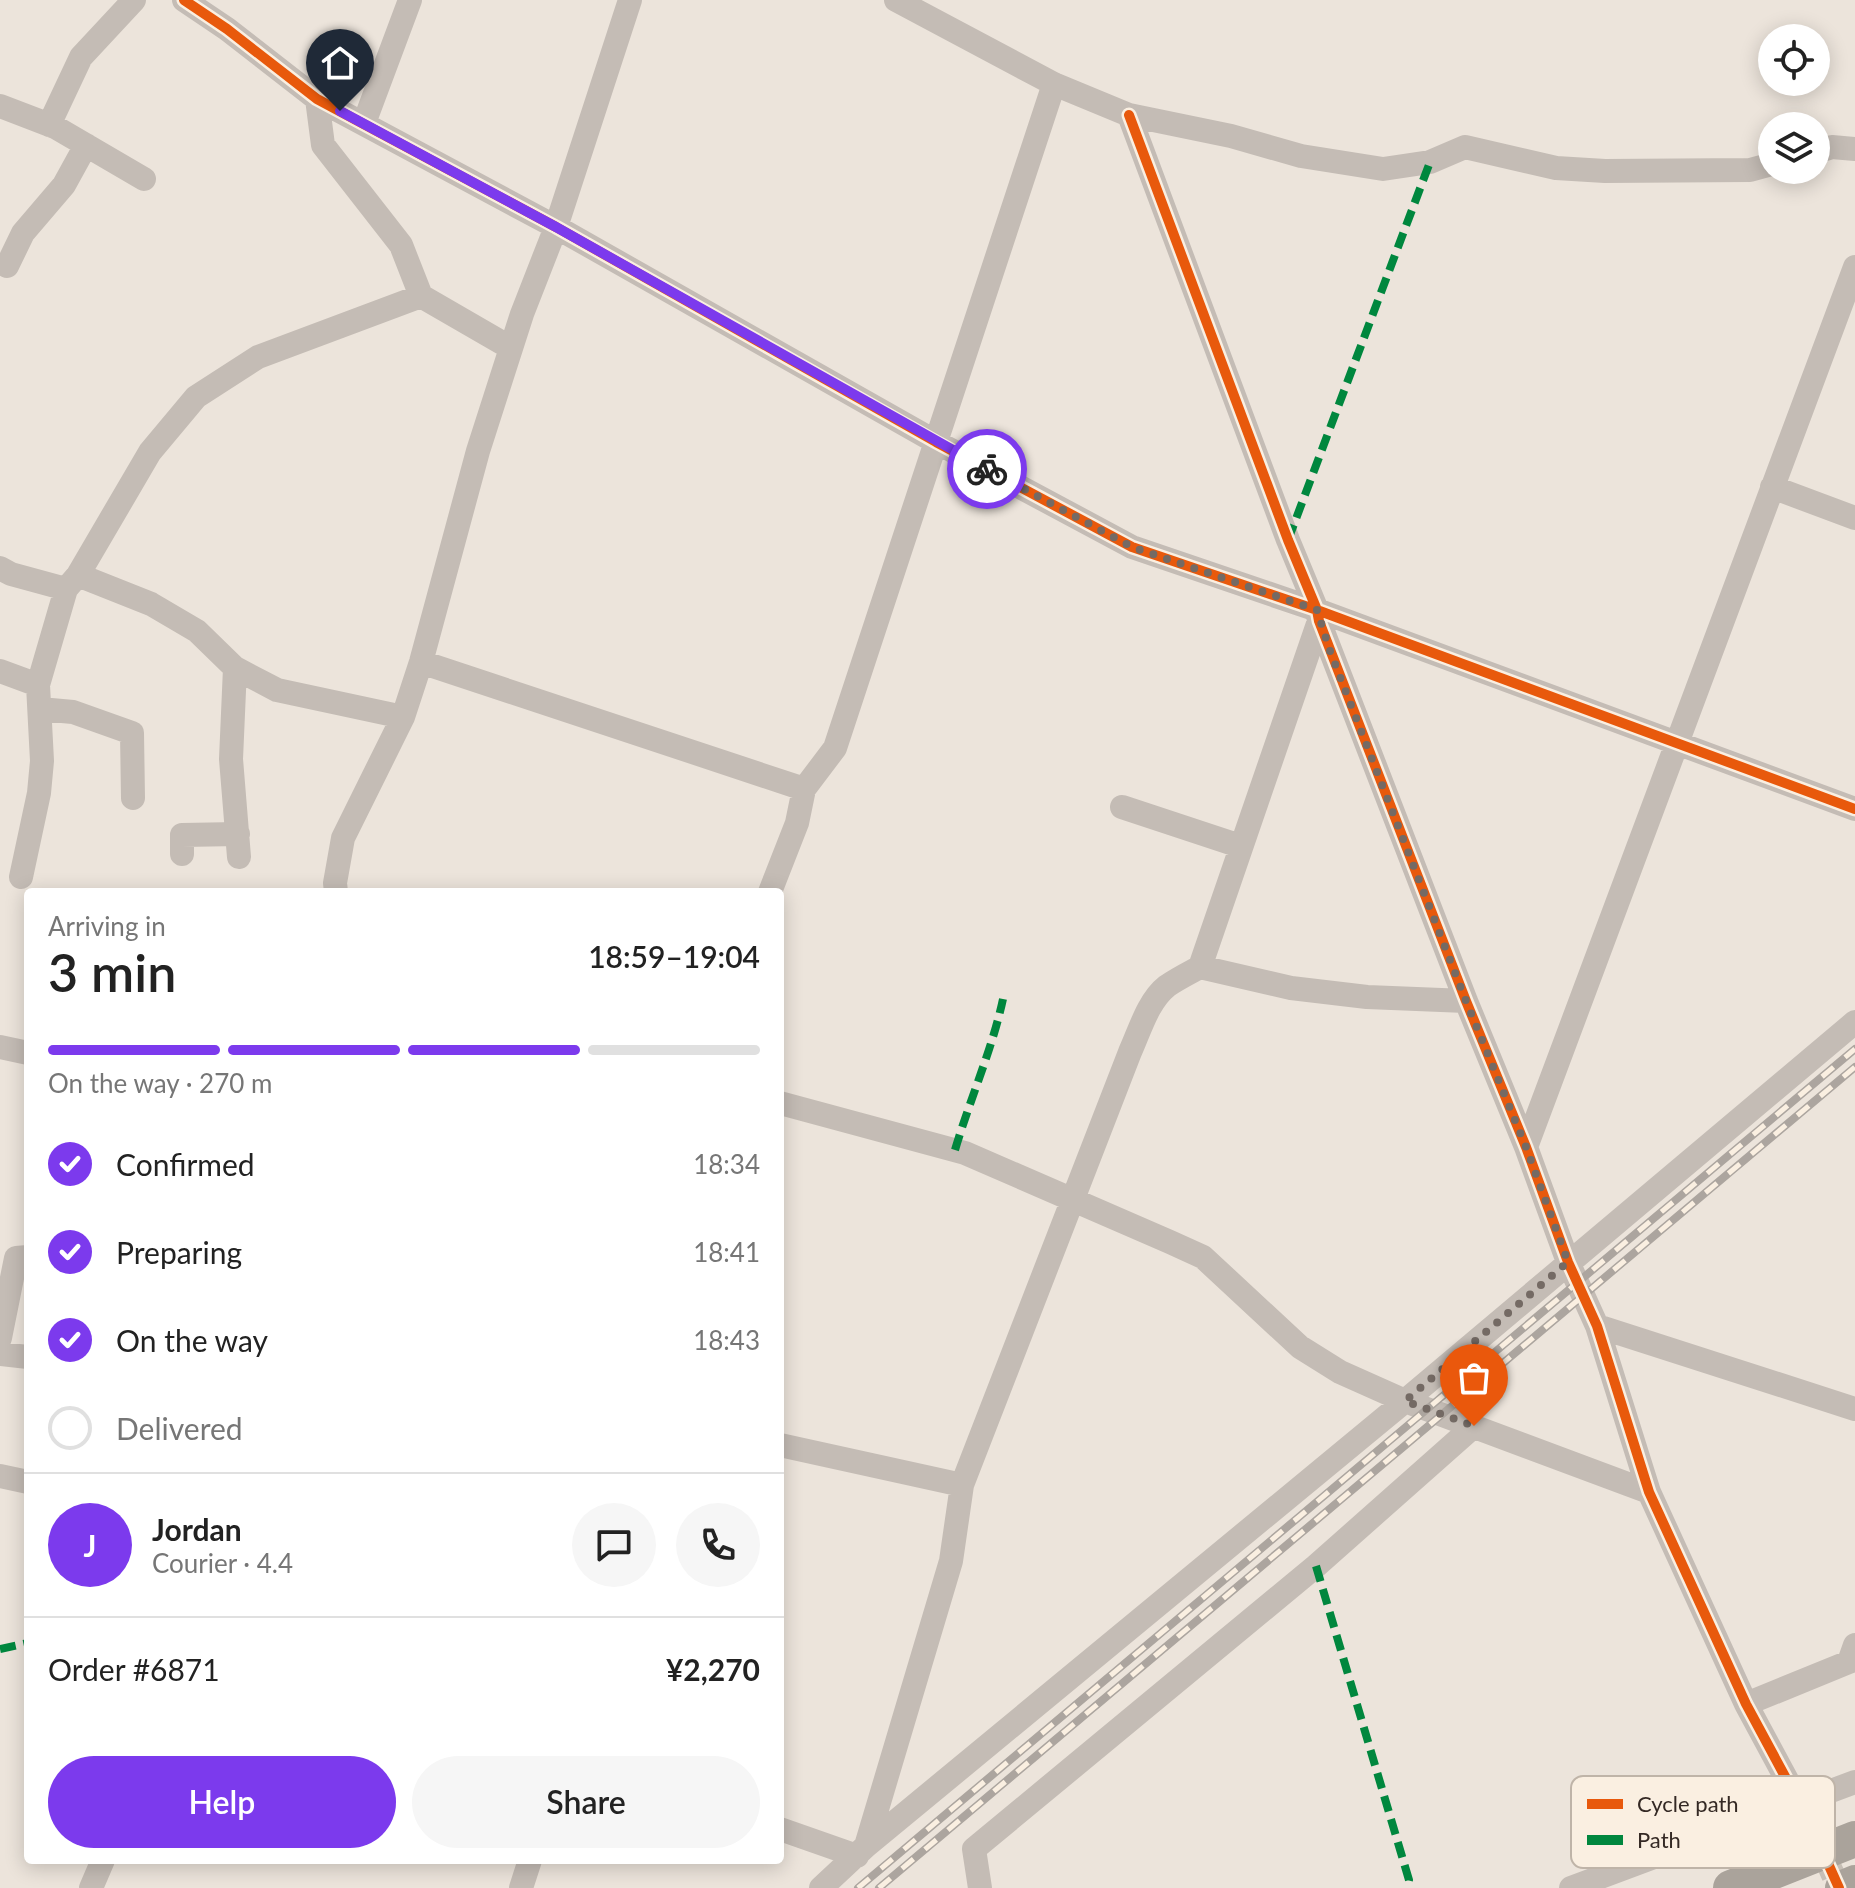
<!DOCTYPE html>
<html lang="en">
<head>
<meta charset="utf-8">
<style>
  :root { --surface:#fff; --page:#f6f6f6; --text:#222; --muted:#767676; --line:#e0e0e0; --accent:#7c3aed }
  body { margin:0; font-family:Lato,sans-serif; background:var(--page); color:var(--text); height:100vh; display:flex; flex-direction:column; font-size:30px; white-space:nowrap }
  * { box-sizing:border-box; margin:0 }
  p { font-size:26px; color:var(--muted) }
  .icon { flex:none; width:44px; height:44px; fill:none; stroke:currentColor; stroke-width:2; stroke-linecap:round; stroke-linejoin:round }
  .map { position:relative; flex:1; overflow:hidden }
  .side { position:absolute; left:24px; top:888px; width:760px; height:976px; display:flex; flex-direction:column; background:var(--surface); border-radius:8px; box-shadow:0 4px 20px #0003 }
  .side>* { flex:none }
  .buttons { position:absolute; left:1758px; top:24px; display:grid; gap:16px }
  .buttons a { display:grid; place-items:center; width:72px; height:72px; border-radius:50%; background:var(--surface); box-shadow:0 4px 20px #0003; font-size:40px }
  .pin { position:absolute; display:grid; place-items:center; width:68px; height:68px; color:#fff; margin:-82px -34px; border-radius:50% 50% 50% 0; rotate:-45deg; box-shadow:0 0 8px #0007 }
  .pin .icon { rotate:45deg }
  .courier { position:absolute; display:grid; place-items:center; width:80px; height:80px; margin:-40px; border:6px solid #7c3aed; border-radius:50%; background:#fff; color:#222; box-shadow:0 2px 10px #0007 }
  .summary em { font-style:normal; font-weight:600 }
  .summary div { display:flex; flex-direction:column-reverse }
  .summary { display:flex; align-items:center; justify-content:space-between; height:136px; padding:0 24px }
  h1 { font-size:52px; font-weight:600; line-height:60px }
  .bar { display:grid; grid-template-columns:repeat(4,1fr); gap:12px 8px; align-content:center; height:96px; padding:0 24px }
  .bar i { height:10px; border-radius:6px; background:var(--line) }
  .bar .on { background:var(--accent) }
  .bar p { grid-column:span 4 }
  .line { display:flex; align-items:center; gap:20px; padding:0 24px; border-top:2px solid var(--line) }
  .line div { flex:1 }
  .round { display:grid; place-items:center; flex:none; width:84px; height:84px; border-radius:42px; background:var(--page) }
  ol { padding:0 24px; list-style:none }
  li { display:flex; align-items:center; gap:24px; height:88px }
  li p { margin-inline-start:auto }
  li .icon { padding:8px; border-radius:50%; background:var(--accent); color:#fff; stroke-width:4 }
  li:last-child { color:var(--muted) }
  li i { width:44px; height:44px; border:4px solid var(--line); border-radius:50% }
  .action { display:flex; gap:16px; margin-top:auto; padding:16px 24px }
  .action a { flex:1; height:92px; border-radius:48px; background:var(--accent); color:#fff; font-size:32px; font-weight:600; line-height:92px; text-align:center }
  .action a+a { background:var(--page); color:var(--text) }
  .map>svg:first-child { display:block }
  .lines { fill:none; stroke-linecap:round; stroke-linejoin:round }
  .minor-tunnel { stroke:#c7bfb6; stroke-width:24; stroke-dasharray:24 12; stroke-linecap:butt }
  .minor { stroke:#c4bcb5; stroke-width:24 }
  .highway { stroke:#aaa39b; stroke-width:36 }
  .rail-casing { stroke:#aca59f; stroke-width:8 }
  .rail { stroke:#faefe1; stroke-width:5; stroke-dasharray:15; stroke-linecap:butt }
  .quiet { stroke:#00873e; stroke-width:8; stroke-dasharray:16 8; stroke-linecap:butt }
  .cycleway-casing { stroke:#faefe1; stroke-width:15 }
  .cycleway { stroke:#e8590c; stroke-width:10 }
  .done { stroke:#746a64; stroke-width:8; stroke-dasharray:0 14.4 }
  .route { stroke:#7c3aed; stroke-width:10 }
  .key { fill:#faefe1; stroke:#bfb4a8; stroke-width:2 }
  .key-label { font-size:22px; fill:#342924 }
</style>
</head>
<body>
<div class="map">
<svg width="1855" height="1888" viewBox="0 0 1855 1888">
  <rect width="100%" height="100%" fill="#ece4db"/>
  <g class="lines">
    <path class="minor-tunnel" d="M1809,1821L1839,1888"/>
    <path class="minor" d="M184,0L227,29L317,99L556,227L936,442L1132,547L1317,610L1855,809
      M896,0L1054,84L1129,115L1231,136L1301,156L1383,169L1430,162L1465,147L1556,168L1605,171L1750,170L1772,164
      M317,99L323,145L401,245L421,296
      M0,106L55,127L144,179
      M1129,115L1288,540L1317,610L1319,621L1466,1001L1526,1147L1568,1262L1597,1326L1649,1492L1746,1704L1809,1821
      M364,123L410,0
      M49,125L81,57L134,0
      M1816,152L1832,147L1855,149
      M7,266L23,233L64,185L86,145
      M1772,487L1855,518
      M0,568L11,574L66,589L78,575L151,604L197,631L235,668L277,690L403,717
      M78,575L150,452L196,397L258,357L421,296L511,348
      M421,662L804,789
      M235,668L231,759L239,857
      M0,671L38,685
      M40,709L73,712L132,733L133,798
      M1122,807L1240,846
      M182,854V835L238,834
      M21,877L39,793L42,761L38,685L66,589
      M336,892L335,883L343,838L403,717L421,662L478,451L522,314L556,227L630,0
      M770,892L797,823L804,789L835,748L1054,84
      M1200,967L1319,621
      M0,1047L28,1053
      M780,1103L965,1153L1170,1242L1203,1257L1300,1347L1340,1372L1405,1401L1649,1492
      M1526,1147L1855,267
      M1597,1326L1855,1409
      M0,1338L16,1258L28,1257
      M0,1354L28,1357
      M780,1445L962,1485
      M0,1476L28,1482
      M1746,1704L1849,1662L1855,1645
      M780,1829L857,1856
      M866,1846L951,1561L962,1485L1130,1052C1140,1030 1148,1001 1167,986C1177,979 1189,973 1200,967L1291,988L1367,997L1466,1001
      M91,1888L103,1860
      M521,1888L530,1860
      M821,1888L866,1846L1405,1401L1855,1022
      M980,1888L974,1849L1316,1566L1474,1426
      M1571,1888L1855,1782"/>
    <path class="highway" d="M1731,1888L1855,1839
      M1843,1888L1855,1883"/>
    <defs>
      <path id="rail" d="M858,1888L1855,1049
        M879,1888L1855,1067"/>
    </defs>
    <use href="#rail" class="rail-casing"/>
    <use href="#rail" class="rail"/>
    <path class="quiet" d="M1288,540L1430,162
      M955,1150C970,1099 992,1050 1003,999
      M1316,1566L1409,1880L1407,1888
      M0,1649L28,1643"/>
    <defs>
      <path id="cycleway" d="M184,0L227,29L317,99L556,227L936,442L1132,547L1317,610L1855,809
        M1129,115L1288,540L1317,610L1319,621L1466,1001L1526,1147L1568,1262L1597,1326L1649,1492L1746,1704L1809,1821L1839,1888"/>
    </defs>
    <use href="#cycleway" class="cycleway-casing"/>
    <use href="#cycleway" class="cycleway"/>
  </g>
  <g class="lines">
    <path class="done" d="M987,469L1132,547L1317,610L1330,651L1466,1001L1526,1147L1568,1262L1405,1401L1474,1426"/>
    <path class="route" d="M340,111L556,227L987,469"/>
  </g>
  <rect x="1571" y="1776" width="264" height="92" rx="12" class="key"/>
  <rect x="1587" y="1799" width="36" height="10" fill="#e8590c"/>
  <rect x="1587" y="1835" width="36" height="10" fill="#00873e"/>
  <g class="key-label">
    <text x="1637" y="1812">Cycle path</text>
    <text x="1637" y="1848">Path</text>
  </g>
</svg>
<div class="buttons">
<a><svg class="icon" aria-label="locate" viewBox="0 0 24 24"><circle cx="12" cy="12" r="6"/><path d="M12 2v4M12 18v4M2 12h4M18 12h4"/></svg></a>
<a><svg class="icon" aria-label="layers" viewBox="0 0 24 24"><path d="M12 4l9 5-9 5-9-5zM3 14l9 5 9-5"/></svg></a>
</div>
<div class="pin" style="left:1474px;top:1426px;background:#ea580c"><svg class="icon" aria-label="bag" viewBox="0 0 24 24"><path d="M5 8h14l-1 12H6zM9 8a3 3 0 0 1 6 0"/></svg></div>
<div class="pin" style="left:340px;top:111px;background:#1f2937"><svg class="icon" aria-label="home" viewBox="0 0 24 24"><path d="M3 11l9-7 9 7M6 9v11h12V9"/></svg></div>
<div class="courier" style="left:987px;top:469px"><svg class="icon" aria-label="bike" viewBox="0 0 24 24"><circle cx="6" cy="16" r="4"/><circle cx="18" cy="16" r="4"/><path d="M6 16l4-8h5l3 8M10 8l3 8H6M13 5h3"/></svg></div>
<section class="side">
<div class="summary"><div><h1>3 min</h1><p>Arriving in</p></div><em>18:59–19:04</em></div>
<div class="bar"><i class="on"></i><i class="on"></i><i class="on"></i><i></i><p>On the way · 270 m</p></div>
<ol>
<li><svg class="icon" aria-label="check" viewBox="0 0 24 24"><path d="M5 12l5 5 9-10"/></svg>Confirmed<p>18:34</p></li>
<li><svg class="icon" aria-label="check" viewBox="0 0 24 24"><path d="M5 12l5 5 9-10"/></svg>Preparing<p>18:41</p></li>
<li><svg class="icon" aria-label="check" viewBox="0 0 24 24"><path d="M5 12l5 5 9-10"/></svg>On the way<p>18:43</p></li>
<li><i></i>Delivered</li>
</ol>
<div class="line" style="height:144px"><b class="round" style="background:var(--accent);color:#fff">J</b><div><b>Jordan</b><p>Courier · 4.4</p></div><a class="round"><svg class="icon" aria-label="chat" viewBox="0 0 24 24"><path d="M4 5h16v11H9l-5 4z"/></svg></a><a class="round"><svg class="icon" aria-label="phone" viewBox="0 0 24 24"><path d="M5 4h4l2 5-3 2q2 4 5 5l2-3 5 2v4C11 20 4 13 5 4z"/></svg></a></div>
<div class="line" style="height:104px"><div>Order #6871</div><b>¥2,270</b></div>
<div class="action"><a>Help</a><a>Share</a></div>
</section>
</div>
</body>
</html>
